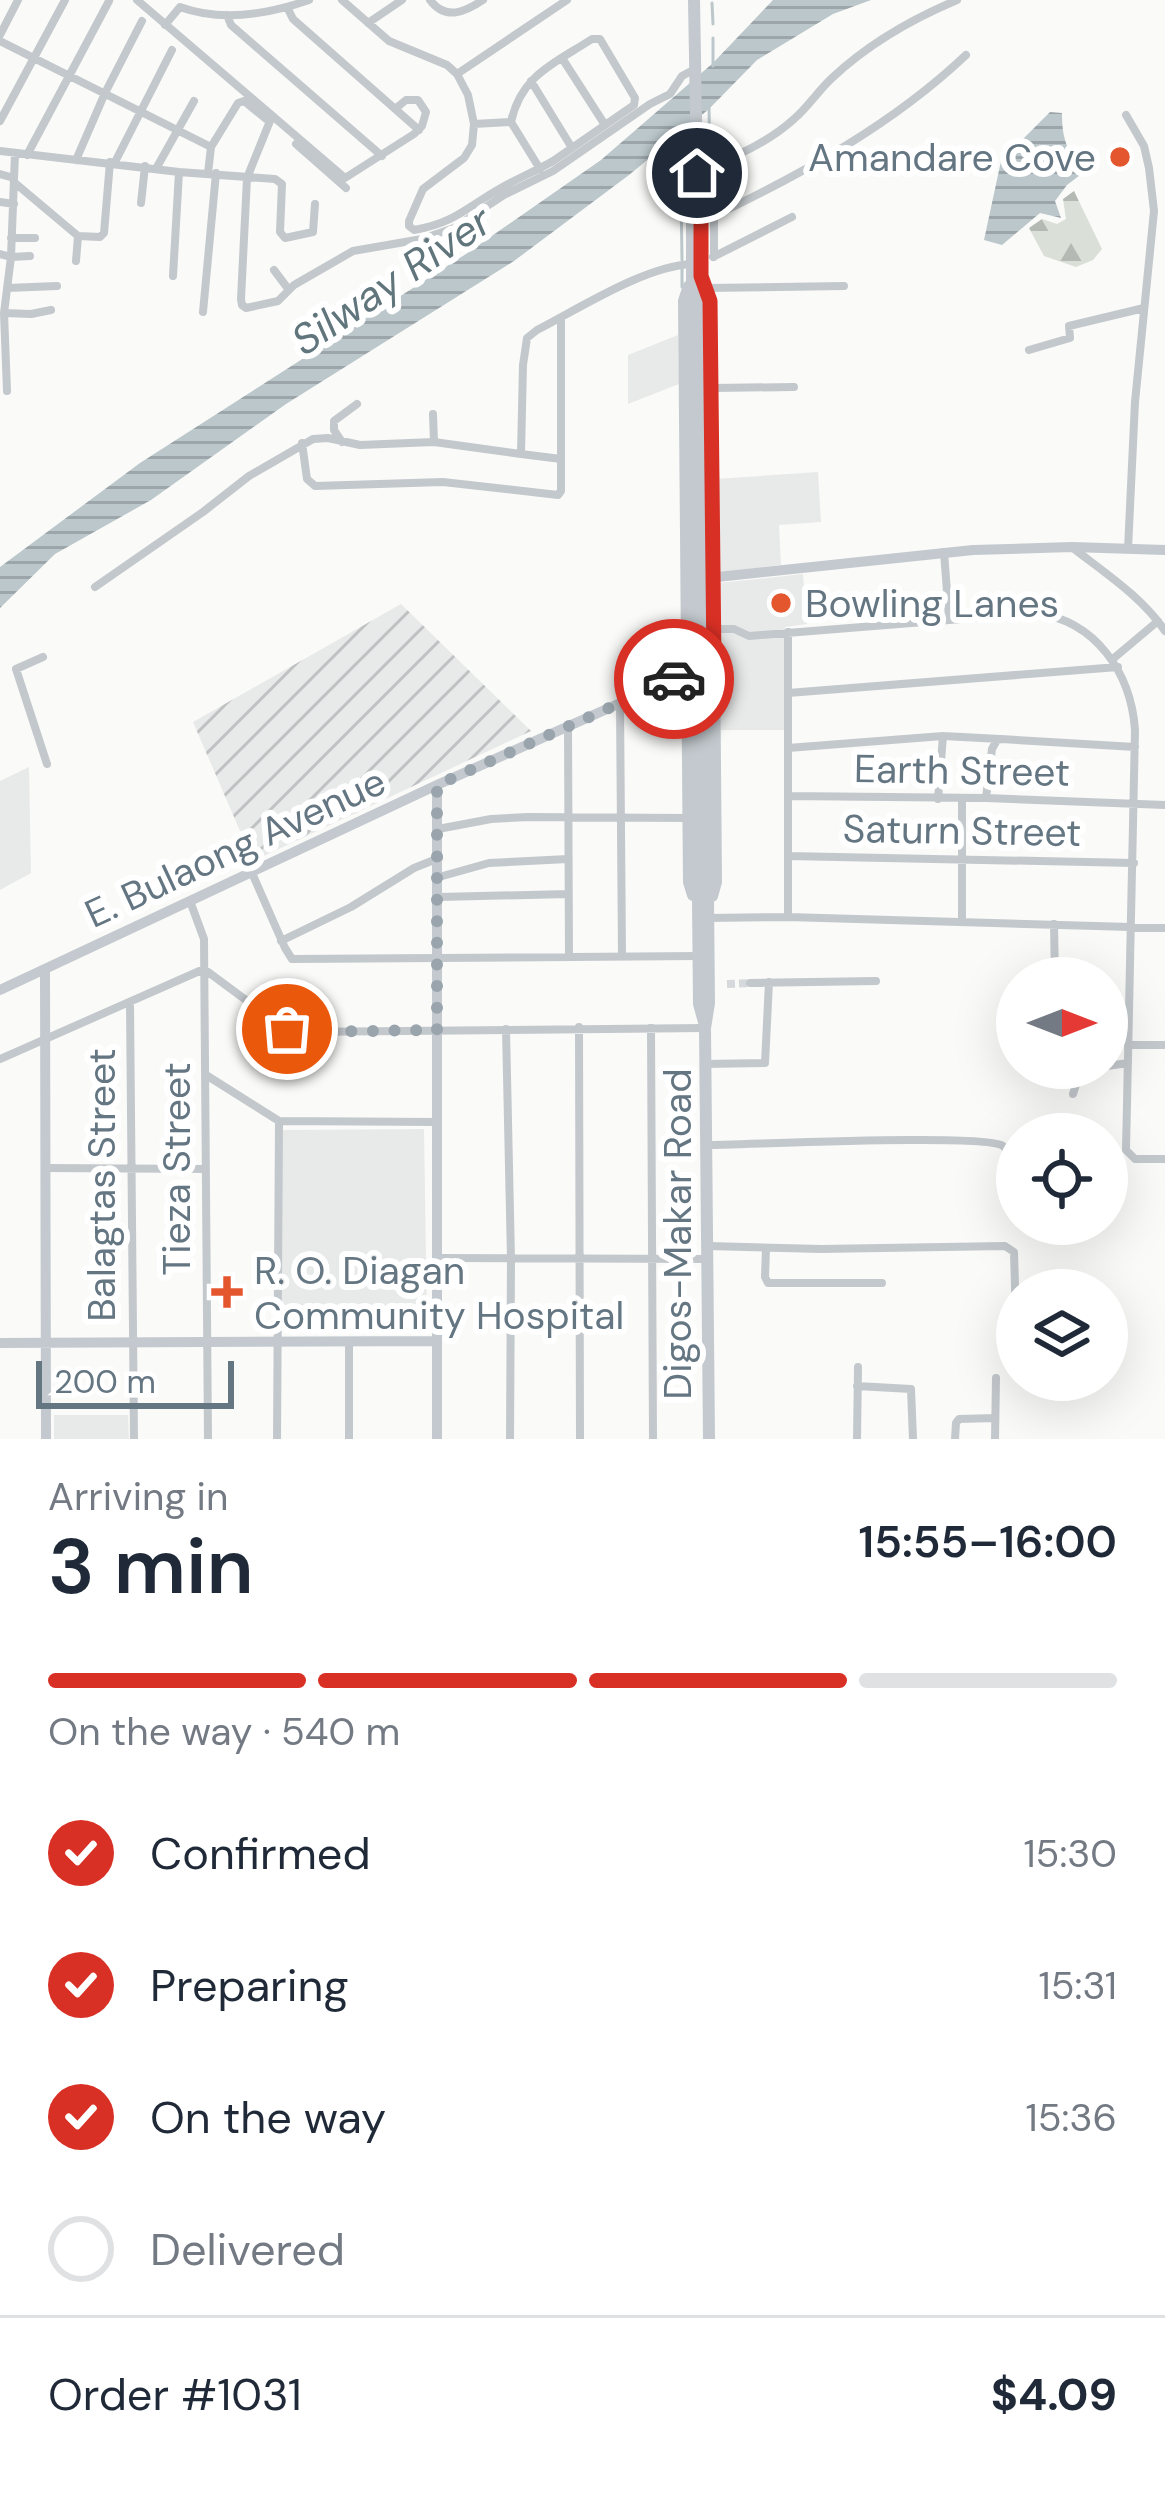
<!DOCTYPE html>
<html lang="en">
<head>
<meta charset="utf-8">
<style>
  :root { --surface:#fff; --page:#f2f2f3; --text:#1f2937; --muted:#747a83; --line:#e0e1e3; --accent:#d93025 }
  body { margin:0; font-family:"DM Sans",sans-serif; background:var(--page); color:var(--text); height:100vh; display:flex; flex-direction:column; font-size:45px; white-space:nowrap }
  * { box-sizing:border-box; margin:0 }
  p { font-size:39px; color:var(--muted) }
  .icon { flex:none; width:66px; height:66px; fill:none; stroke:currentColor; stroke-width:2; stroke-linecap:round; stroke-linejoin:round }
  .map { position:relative; height:1439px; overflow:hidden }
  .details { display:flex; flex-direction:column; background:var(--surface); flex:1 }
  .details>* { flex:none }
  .needle { width:78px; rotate:90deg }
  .controls { position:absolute; left:996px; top:957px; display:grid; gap:24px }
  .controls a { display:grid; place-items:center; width:132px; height:132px; border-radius:50%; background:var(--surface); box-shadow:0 12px 48px #0002; font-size:60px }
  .scale { position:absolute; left:36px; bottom:30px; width:198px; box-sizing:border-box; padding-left:12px; border:6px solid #657683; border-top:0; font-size:33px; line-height:42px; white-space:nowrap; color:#657683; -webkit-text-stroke:9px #fff; paint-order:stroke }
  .pin { position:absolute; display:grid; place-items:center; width:102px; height:102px; color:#fff; margin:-51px; border:6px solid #fff; border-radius:50%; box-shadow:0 3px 12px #0007 }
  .courier { position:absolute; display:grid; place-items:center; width:120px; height:120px; margin:-60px; border:9px solid #d93025; border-radius:50%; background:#fff; color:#222; box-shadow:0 3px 15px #0007 }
  .head em { font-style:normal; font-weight:600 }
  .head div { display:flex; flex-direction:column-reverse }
  .head { display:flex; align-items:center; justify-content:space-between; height:204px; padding:0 48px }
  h1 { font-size:78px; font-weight:600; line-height:90px }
  .bar { display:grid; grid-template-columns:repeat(4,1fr); gap:18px 12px; align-content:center; height:144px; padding:0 48px }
  .bar i { height:15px; border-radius:9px; background:var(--line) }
  .bar .current { background:var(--accent) }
  .bar p { grid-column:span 4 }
  .line { display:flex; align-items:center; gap:30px; padding:0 48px; border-top:3px solid var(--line) }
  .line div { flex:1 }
  ol { padding:0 48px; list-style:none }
  li { display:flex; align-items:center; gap:36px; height:132px }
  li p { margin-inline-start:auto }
  li .icon { padding:12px; border-radius:50%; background:var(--accent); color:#fff; stroke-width:4 }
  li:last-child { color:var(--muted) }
  li i { width:66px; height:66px; border:6px solid var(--line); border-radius:50% }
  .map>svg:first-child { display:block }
  .built { fill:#e8e9e9 }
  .industrial { fill:url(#industrial-furrows) }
  .forest { fill:url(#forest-firs) }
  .water { fill:url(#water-rules) }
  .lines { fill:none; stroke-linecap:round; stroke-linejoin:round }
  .stream { stroke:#bbc7cb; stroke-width:3 }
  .street-tunnel { stroke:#d5d9db; stroke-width:8; stroke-dasharray:8 4; stroke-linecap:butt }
  .street { stroke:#c3c8cc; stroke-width:8 }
  .secondary { stroke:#c3c9ce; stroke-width:10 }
  .primary { stroke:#c3c9ce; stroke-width:12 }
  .done { stroke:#99a4ac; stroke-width:12; stroke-dasharray:0 21.6 }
  .route { stroke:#d93025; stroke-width:15 }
  .poi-dot { fill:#e4572e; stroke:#fff; stroke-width:4.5 }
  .labels { text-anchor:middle; stroke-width:12; stroke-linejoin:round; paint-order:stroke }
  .poi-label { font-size:39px; fill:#657683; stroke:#fff; text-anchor:start }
  .street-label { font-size:39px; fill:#657683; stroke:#fff }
  .water-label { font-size:42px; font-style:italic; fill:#60757c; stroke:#fff }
</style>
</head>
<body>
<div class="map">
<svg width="1165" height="1439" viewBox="0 0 1165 1439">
  <defs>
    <pattern id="industrial-furrows" width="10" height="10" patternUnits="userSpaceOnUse" patternTransform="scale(3)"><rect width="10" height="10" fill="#e8e9e9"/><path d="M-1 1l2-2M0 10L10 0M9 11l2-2" fill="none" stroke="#c0c1c2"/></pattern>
    <pattern id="forest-firs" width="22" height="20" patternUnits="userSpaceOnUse" patternTransform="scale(3)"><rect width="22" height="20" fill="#dadfd7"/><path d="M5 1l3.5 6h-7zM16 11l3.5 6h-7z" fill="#b4b9b4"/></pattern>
    <pattern id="water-rules" width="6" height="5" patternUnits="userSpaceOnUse" patternTransform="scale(3)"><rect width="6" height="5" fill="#bbc7cb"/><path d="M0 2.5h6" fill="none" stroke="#9ca6aa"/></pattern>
  </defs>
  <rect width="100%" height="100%" fill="#fafaf8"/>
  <path class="built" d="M678,335L679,384L628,404V355Z
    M818,472L821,522L779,525L781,565L718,572L716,479Z
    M803,574L807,624L785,627V730H720L719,583Z
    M29,767L31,873L0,890V781Z
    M424,1129L427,1325L280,1328V1130Z
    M54,1415H128L129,1439H160H54Z"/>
  <path class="industrial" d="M401,604L531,731L253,861L193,722Z"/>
  <path class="forest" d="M1074,191L1102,249L1093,260L1076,267L1044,256L1029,228L1042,219L1057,224L1066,219L1063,199Z"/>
  <path class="water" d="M773,0H871L833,14L757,60L709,109L629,175L514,261L286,404L151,500L55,554L0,608V567L140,463L466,254L601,160L713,63Z
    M1050,112L1062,113C1062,139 1067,152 1084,172L1067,185L1055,201L1061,218L1040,213L1002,245L984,240L1001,161Z"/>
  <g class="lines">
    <path class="stream" d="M712,3L713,24
      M713,38V66
      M709,106L710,180
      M680,130L682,260
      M682,268V287"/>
    <path class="street-tunnel" d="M727,984L750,983"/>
    <path class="street" d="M137,0L345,178L414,134L422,126L426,112L418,100H406L395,109
      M342,0L389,41L447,65L457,74L468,95L474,124L472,145L464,158L423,189L409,221V226L414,230C455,223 467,207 501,188C518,178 536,171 553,161L634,105L635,98L600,39H592C555,63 521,75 511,122L540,169
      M430,0C446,21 465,12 483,0
      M287,7L293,19L419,130
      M227,15L231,25L382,156
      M368,23L402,0
      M165,25L180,7C221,22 269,14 309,0
      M0,35L18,0
      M0,41L211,147
      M562,58L605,125
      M457,74L567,0
      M531,81L572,148
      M1126,115L1144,146L1149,168L1154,211L1135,402L1128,549
      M0,121L65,0
      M270,121L247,178L241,299L242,305L246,308L278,301L294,285L353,251L422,239L454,228L504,195L553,171L650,104L670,94L682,76L695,69
      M474,124L511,122
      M714,138V257
      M296,144L346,188
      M0,151L179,172L275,179L282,184L280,232L285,238L313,232L315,204
      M27,155L109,1
      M76,160L105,93L142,21
      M115,162L172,50
      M714,165C742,154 771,140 794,119C808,107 818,91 832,78C868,44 912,19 957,0
      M157,167L194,101
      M208,173L211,147L238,103L244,101L266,119
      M0,174L14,178
      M15,183L78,236L76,261
      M0,202L14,204
      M141,203L145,166
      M714,216C804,173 893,124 966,55
      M78,236L100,237L104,233L110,162
      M11,238H35
      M0,254L11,257L30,256
      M713,257L792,217
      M274,270L289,290
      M173,276L179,172
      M7,288L57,286
      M707,288L844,286
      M203,312L216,173
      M4,313L31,314L51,310
      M1029,350L1070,338L1069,326L1144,308
      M713,388L794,387
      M7,391L4,313L11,257L15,153
      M433,414L434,442
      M342,442L334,430V421L357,404
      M302,443L307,479L315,486L443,482L558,495L561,491V318
      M521,454L561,459
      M1073,548C1105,573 1142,597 1165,631
      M944,552L949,618
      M95,587L203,512L249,476L313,439L328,438L360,445L434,442L521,454L523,365L527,338L537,330C580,308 645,266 692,264
      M715,629H734L749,636L1036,613C1096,621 1131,673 1135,730L1126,1150L1135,1159H1165
      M788,632V917
      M43,657L16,669L47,764
      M1114,658L1158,621
      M788,693L1118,667
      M620,704L622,956
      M568,728L569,956
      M943,736L1000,739
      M788,748L943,736L938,799
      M788,796L986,798L1165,805
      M986,798L992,749L997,740L1001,739L1135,747
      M438,829L491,819L528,817L687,818
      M788,856L1134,863
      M252,873L285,948L292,959L698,956
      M439,877L489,863L568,859
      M439,897L568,894
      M190,901L204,939L208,1439
      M705,918L788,917L1165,928
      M962,922V799
      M1054,924L1055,978
      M281,941L351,907L414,868L439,858
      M750,983L876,981
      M130,1003L134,1439
      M579,1027L580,1439
      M651,1028L653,1439
      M506,1029L511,1259L510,1439
      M1128,1045H1165
      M0,1059L204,969L281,1026L297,1032L704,1028
      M705,1064L765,1063L769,982
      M1107,1066L1128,1063
      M206,1075L279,1121L437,1122
      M1073,1094L1078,1078L1092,1068
      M706,1145C745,1145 987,1133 1003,1146C1010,1151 1013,1163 1017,1170
      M46,1168L206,1169
      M708,1246L821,1249L1005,1246L1014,1252L1016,1320
      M766,1248L765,1277L768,1283H882
      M438,1258L707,1259
      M349,1342V1439
      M857,1386L911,1389L913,1439
      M277,1439L279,1121
      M857,1439L858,1367
      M955,1439L956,1423L959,1419L995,1418
      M995,1439L996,1378"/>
    <path class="secondary" d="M708,578L973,550L1072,547L1165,550
      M45,970L46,1439
      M0,990L437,785L694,670
      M0,1343L437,1341
      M437,1439V785"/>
    <path class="primary" d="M694,0L697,173L701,187L709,1003L705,1028L709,1439
      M696,174L692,187V276L699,1004L704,1022
      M689,286L684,301L689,882L693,895
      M706,288L711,301L716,882L712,896"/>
  </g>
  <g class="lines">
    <path class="done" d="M287,1029L297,1032L437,1030V785L674,679"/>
    <path class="route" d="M674,679L714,662L710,301L701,276V188L697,173"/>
  </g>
  <g class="poi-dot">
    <circle cx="1120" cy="157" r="12"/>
    <circle cx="781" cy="603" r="12"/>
    <path d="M221 1274h12v12h12v12h-12v12h-12v-12h-12v-12h12z"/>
  </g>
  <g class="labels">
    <g class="poi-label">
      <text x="1096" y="171" text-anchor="end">Amandare Cove</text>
      <text x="805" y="617">Bowling Lanes</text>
      <text x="254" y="1284">R. O. Diagan<tspan x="254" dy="45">Community Hospital</tspan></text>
    </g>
    <g class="street-label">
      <text transform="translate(962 770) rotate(1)" y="14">Earth Street</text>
      <text transform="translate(962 830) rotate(1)" y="14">Saturn Street</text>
      <text transform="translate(235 847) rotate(-25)" y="14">E. Bulaong Avenue</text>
      <text transform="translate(176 1169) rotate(-90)" y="14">Tieza Street</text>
      <text transform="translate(101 1185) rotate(-90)" y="14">Balagtas Street</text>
      <text transform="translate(677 1234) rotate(-90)" y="14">Digos-Makar Road</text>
    </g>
    <g class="water-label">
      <text transform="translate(391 280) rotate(-34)" y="15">Silway River</text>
    </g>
  </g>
</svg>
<div class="controls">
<a><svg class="needle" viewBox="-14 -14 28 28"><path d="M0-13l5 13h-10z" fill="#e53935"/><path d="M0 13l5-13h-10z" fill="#747a83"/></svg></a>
<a><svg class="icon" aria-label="locate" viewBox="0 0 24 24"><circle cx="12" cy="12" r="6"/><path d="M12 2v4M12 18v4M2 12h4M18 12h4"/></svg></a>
<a><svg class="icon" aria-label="layers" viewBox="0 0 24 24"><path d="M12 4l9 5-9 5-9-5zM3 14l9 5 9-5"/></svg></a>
</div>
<div class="scale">200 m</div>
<div class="pin" style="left:287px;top:1029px;background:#ea580c"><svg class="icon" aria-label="bag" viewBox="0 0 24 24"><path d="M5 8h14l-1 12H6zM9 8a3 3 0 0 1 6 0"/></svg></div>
<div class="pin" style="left:697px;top:173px;background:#1f2937"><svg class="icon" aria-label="home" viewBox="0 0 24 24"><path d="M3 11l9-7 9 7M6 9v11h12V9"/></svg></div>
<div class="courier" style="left:674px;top:679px"><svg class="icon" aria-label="car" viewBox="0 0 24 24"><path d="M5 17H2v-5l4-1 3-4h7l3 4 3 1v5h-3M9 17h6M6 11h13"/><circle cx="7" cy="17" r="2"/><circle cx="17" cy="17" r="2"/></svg></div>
</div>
<section class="details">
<div class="head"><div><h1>3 min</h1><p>Arriving in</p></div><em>15:55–16:00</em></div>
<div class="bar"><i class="current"></i><i class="current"></i><i class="current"></i><i></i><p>On the way · 540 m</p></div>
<ol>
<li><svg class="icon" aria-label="check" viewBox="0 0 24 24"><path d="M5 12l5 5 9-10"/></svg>Confirmed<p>15:30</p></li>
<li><svg class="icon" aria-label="check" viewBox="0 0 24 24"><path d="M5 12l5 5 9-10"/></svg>Preparing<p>15:31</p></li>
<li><svg class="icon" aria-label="check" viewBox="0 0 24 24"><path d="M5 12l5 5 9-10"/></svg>On the way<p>15:36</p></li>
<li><i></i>Delivered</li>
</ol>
<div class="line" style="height:156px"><div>Order #1031</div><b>$4.09</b></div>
</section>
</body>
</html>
